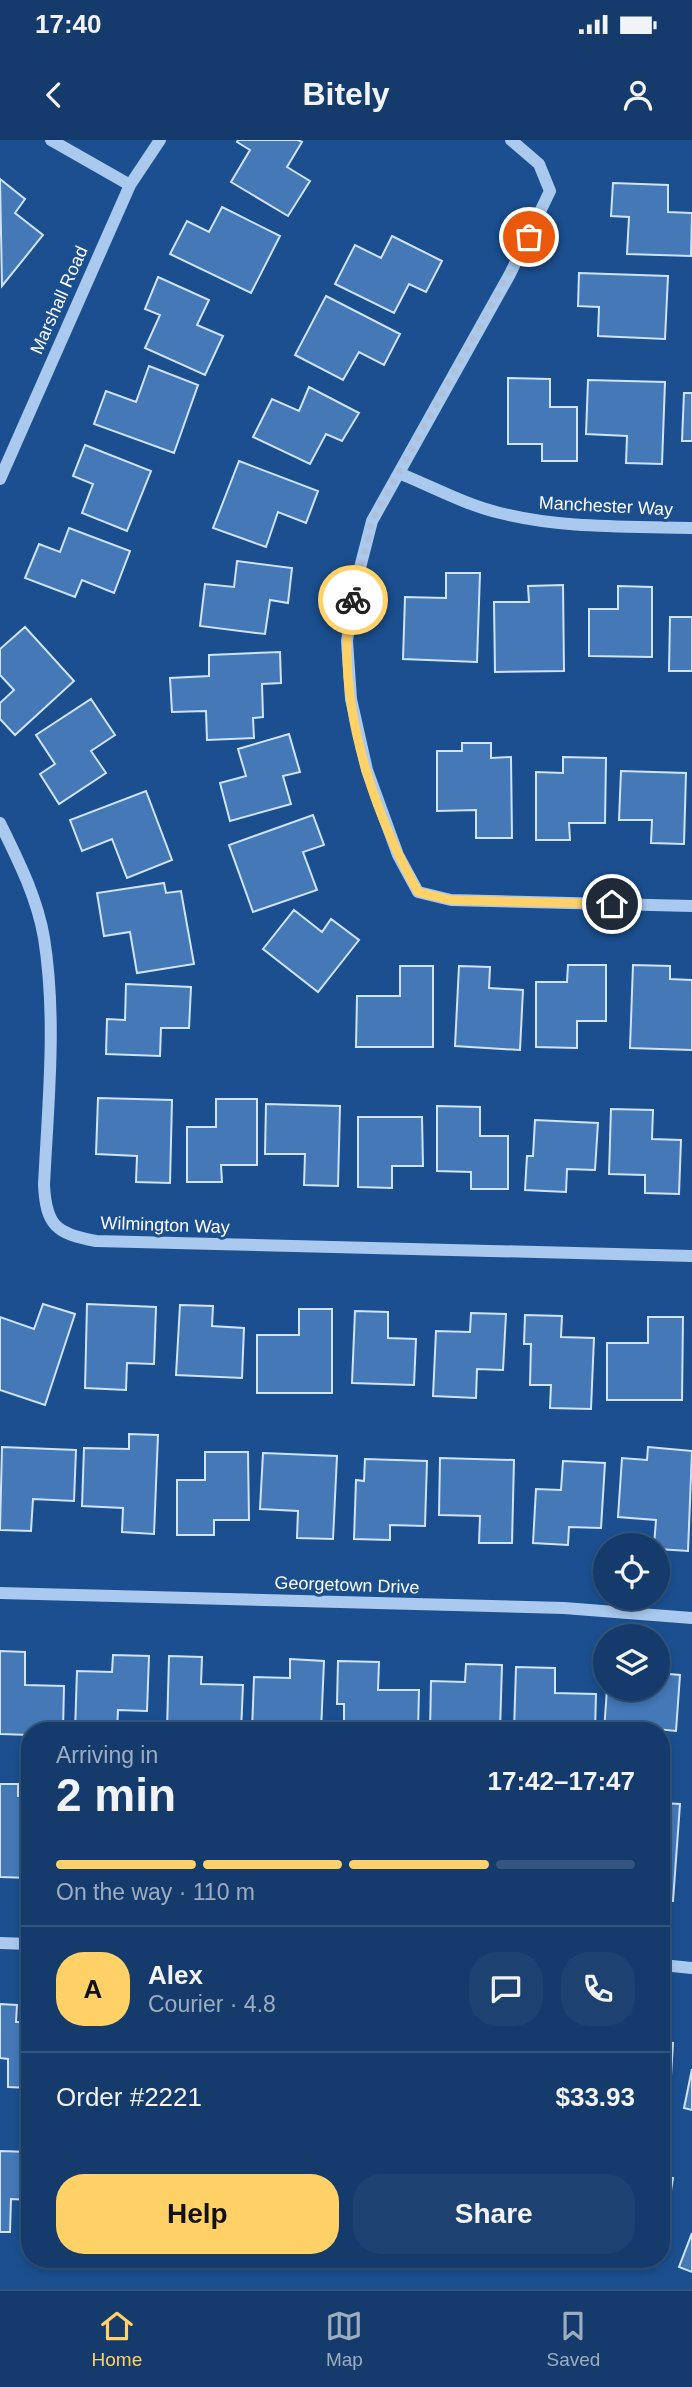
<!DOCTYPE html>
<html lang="en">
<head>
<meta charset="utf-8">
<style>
  :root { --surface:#143b6b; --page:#1d4271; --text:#f1f3f6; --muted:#9dadc1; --line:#33557e; --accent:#ffd166 }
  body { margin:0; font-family:Helvetica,sans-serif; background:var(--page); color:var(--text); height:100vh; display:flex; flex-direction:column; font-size:26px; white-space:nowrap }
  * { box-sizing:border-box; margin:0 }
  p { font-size:23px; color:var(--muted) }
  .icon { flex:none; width:38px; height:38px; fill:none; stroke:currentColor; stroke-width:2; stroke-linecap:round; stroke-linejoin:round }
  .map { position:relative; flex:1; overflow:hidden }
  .side { position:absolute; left:21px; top:1582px; width:649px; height:546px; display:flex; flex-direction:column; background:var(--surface); border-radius:28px; box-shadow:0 4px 10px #0003,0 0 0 2px var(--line) }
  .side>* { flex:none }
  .fabs { position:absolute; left:593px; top:1393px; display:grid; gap:14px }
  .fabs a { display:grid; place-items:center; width:77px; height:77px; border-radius:50%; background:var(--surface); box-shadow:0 4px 10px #0003,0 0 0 2px var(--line); font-size:35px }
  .pin { position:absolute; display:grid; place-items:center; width:60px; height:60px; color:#fff; margin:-30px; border:4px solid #fff; border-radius:50%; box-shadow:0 2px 7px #0007 }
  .courier { position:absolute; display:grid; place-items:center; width:70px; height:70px; margin:-35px; border:5px solid #ffd166; border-radius:50%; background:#fff; color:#222; box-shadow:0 2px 9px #0007 }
  .overview em { font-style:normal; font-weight:700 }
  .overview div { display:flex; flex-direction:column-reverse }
  .overview { display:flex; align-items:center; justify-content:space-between; height:119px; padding:0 35px }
  h1 { font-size:46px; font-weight:700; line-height:52px }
  .bar { display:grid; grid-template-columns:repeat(4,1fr); gap:10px 7px; align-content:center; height:84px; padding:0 35px }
  .bar i { height:9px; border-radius:5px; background:var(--line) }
  .bar .current { background:var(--accent) }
  .bar p { grid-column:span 4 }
  .line { display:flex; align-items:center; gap:18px; padding:0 35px; border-top:2px solid var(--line) }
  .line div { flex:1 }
  .round { display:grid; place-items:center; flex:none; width:74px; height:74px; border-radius:28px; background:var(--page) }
  .button { display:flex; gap:14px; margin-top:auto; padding:14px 35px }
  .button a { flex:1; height:80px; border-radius:28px; background:var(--accent); color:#111; font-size:28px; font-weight:700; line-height:80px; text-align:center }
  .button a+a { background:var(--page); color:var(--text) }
  .status { display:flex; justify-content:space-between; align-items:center; height:49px; padding:0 35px; background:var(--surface); direction:ltr }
  .status svg { height:19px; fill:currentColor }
  header { display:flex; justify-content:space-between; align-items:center; height:91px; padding:0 35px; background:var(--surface); font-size:32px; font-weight:700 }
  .tab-bar { display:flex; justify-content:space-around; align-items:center; height:98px; border-top:2px solid var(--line); background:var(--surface); font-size:19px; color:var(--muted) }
  .tab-bar a { display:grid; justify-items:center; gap:4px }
  .tab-bar .current { color:var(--accent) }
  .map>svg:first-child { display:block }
  .building { fill:#4478b7; stroke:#cfe3fa; stroke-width:2 }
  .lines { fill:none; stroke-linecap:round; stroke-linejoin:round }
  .minor { stroke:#a9c9ee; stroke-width:12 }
  .done { stroke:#afc1d8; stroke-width:7; stroke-dasharray:0 12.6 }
  .route { stroke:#ffd166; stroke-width:9 }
  .labels { text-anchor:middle; stroke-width:6; stroke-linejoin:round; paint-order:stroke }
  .street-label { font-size:18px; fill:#fff; stroke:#1b4f8f }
</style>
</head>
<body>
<div class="status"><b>17:40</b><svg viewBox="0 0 49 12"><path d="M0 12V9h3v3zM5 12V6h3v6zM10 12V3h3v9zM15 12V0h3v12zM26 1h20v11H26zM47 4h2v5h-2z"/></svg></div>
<header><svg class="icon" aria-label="back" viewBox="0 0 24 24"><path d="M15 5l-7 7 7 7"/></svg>Bitely<svg class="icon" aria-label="person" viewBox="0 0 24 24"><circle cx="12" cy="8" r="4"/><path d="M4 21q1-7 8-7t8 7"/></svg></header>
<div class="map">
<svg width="692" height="2149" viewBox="0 0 692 2149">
  <rect width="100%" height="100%" fill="#1b4f8f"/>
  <path class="building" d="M238,0H298L302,2L287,27L310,41L288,76L231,42L250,10L237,2Z
    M0,39L25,59L15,73L43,95L2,146Z
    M613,43L668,45V72L692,73L691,116L627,114L629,77L611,76Z
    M222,67L280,96L251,153L170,114L187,81L209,92Z
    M392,96L442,121L426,152L409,144L394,173L335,144L355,105L381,118Z
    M579,133L668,136L665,199L598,196L599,167L578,166Z
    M158,137L209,160L197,185L223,196L205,235L145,208L160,175L145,169Z
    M326,156L400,194L384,225L359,212L343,240L295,215Z
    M149,226L198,245L174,313L94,284L106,251L136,262Z
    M508,238L550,239V267H577V321H542V304H508Z
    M588,240L665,242L662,324L626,323L627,296L586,294Z
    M309,247L359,273L342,301L326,294L310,324L253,297L272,259L299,271Z
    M684,253H692V301H682Z
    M85,305L151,331L127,391L82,373L93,344L73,336Z
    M239,321L318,351L306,383L278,372L266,407L213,388Z
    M69,388L130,411L114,453L82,440L75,457L25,438L39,404L60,412Z
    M237,421L292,428L288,463L270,460L265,494L200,486L205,444L234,447Z
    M446,433H480L477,522L403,519L405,457L446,458Z
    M563,445L564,531L495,532L494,462H529L528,446Z
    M618,446L652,447V517L589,516V469H618Z
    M670,477H692V531H669Z
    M25,487L74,541L15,595L0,579V563L14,550L0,535V509Z
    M280,512L281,543L262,544L263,577L253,578L254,598L207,600L206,571L172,572L170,538L209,536V515Z
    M91,559L115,595L91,611L106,633L59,664L40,634L55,624L36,595Z
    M289,594L300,632L283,636L291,664L230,681L220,643L246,636L238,609Z
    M462,603H491V618L511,617L512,698H476V670L437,671V611H462Z
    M563,617L606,618L605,683H569L570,700H536V632L563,633Z
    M621,631L686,633L684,704L651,703L652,680H619Z
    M146,651L172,720L127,738L112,699L82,711L70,680Z
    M313,675L324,705L303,712L317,750L253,772L229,705Z
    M164,743L166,753L181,751L194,824L137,833L130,792L104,796L97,753Z
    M294,770L322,792L331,779L359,800L318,852L263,809Z
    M568,825H606V881H577V908L536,907V842H567Z
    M633,825L670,826V839L692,840V910L630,908Z
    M400,826H433V907H356L357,856H400Z
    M459,826L490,827L489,848L523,850L520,910L455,906Z
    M126,844L191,847L189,888H161L160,916L106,914L107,879L125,880Z
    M98,958L172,960L170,1043L136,1042L137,1016L96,1014Z
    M216,959H257V1025H221L222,1042H187V987H216Z
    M266,964L340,966L338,1046L304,1045L305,1014H265Z
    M437,966L480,967V996H508V1049H471V1032L437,1031Z
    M611,969L653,970L652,999L681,1000L679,1054L645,1053V1035L609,1034Z
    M358,977H422L423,1026H392V1048L358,1047Z
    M535,980L598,983L595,1030L567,1029L566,1052L525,1050L527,1016H533Z
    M43,1164L75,1174L45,1265L0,1250V1177L34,1189Z
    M87,1164L156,1167L154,1224L127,1223L126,1250L85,1248Z
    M180,1165L213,1166L212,1186L244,1188L242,1238L176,1235Z
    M299,1169H332V1253H257V1195H299Z
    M355,1171L388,1172V1198L416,1199L414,1245L352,1243Z
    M471,1173L506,1174L503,1230L477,1229L476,1258L433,1256L436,1191L470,1192Z
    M525,1175L562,1176L561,1197L594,1198L591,1269L550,1268L551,1245H530L531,1204H524Z
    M648,1177H683L682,1260H607V1203H648Z
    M129,1294L158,1295L154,1394L122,1392L123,1368L82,1366L84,1308L129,1309Z
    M2,1307L76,1310L74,1361L33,1359L31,1391L0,1390Z
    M648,1307L692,1311L688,1411L658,1409V1405H654L656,1380L618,1377L622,1318L647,1320Z
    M205,1312H248L249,1380H214V1395H177V1340H205Z
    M263,1313L337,1316L333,1399L297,1398L298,1371L260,1369Z
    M440,1318L514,1320L512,1403H479L480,1376L439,1375Z
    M365,1319L427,1321L425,1386L390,1385V1400L354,1399L356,1340L364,1341Z
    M563,1321L605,1323L601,1388L569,1387L568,1405L533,1403L536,1349L561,1350Z
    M0,1511L25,1512V1545L64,1546L63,1591H30V1595L0,1594Z
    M113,1515L149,1516L147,1571L118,1570L117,1591H75L77,1531L112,1532Z
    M169,1516L202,1517L201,1544L243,1545L241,1591H167Z
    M290,1519L324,1521L321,1591H252L254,1537L290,1538Z
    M338,1521L379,1522L378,1550H419L418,1591H344V1564H337Z
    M466,1524L502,1525L500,1591H430L431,1541L465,1542Z
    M516,1527L555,1528V1553L596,1554L595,1591H514Z
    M658,1533L680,1535L676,1591L646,1588V1591H604L607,1549H658Z
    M0,1644H18V1656H30V1738L0,1737Z
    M662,1663L680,1664L673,1761H662Z
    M0,1864L17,1865L16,1882H30V1948L8,1947V1919L0,1918Z
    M662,1902L673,1903L669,1969H662Z
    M692,1929V1970L684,1968Z
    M0,2011L30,2012V2060L11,2059L10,2092H0Z
    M662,2036L673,2038L662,2107Z
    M692,2093V2132L679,2127Z"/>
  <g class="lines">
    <path class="minor" d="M51,0L130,45
      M511,0L539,24L550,51L510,134L372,381L354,451L347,501L351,559L367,630L398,715L418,752L451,760L692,766
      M401,334C433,347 466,365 500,373C563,389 628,386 692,388
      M0,339L130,45L160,0
      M0,683C18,720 37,757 44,798C57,879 48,963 44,1045C46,1085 56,1094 96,1101L692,1116
      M0,1453L564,1468L692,1478
      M0,1803L30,1804
      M662,1825L692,1828"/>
  </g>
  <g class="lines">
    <path class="done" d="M353,460L372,381L529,97"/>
    <path class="route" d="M353,460C351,474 348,488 347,502C345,587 377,679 418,752L451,760L612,764"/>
  </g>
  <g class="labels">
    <g class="street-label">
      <text transform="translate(59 160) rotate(-66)" y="6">Marshall Road</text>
      <text transform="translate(606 366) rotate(3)" y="6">Manchester Way</text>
      <text transform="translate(165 1085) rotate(2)" y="6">Wilmington Way</text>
      <text transform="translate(347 1445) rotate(2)" y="6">Georgetown Drive</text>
    </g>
  </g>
</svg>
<div class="fabs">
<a><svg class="icon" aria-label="locate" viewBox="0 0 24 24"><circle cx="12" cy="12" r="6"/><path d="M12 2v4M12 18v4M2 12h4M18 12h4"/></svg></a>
<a><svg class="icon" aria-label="layers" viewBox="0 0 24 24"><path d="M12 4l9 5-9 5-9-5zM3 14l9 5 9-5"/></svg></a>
</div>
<div class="pin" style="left:529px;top:97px;background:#ea580c"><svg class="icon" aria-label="bag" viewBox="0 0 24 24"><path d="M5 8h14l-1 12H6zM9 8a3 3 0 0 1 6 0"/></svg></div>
<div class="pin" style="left:612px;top:764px;background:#1f2937"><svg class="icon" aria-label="home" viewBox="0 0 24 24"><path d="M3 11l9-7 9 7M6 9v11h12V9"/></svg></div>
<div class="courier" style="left:353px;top:460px"><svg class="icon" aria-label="bike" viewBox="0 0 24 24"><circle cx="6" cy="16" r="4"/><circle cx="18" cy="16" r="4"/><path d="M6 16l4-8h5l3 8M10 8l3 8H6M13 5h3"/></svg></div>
<section class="side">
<div class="overview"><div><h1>2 min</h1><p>Arriving in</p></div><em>17:42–17:47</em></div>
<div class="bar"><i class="current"></i><i class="current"></i><i class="current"></i><i></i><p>On the way · 110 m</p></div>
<div class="line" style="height:126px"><b class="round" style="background:var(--accent);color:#111">A</b><div><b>Alex</b><p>Courier · 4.8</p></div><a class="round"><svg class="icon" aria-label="chat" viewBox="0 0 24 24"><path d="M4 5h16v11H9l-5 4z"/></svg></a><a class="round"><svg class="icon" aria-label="phone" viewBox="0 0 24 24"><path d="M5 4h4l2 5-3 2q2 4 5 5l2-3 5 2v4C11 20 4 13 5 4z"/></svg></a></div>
<div class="line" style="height:91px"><div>Order #2221</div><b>$33.93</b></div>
<div class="button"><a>Help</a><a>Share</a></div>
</section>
</div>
<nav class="tab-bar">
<a class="current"><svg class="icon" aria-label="home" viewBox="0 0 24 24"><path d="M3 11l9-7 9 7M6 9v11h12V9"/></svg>Home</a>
<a><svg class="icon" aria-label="map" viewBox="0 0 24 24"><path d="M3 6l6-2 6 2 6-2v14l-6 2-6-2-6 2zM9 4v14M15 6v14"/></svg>Map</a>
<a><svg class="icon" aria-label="saved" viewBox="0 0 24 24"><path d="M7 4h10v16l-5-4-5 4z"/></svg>Saved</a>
</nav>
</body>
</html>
